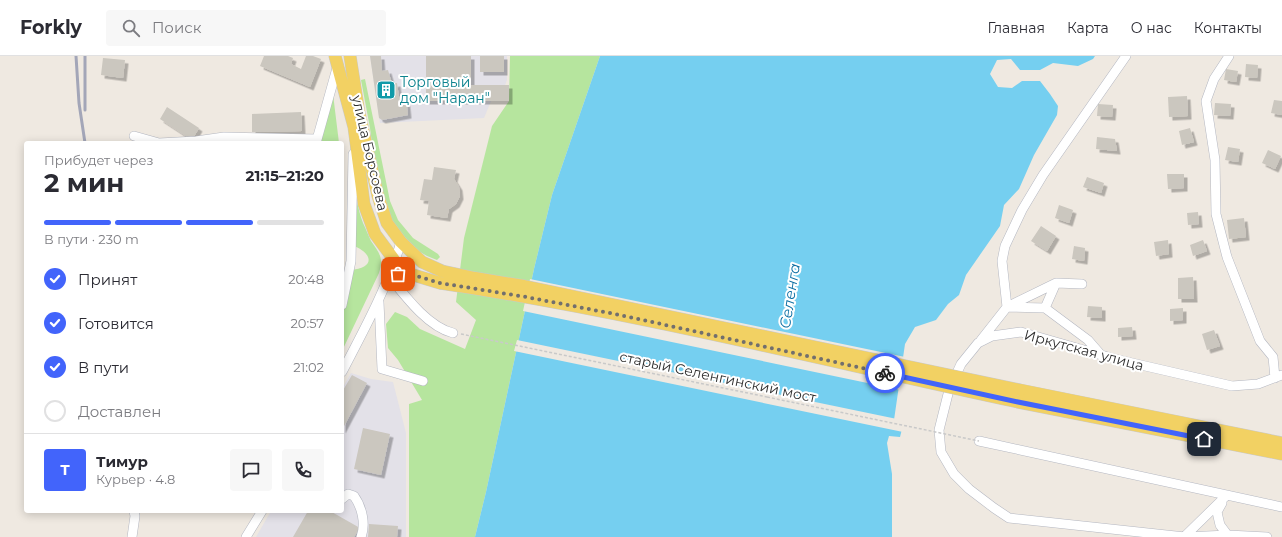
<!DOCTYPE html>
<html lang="ru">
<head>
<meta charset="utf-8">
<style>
  :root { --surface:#fff; --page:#f7f7f7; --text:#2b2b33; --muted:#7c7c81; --line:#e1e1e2; --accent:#4264fb }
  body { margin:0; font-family:Montserrat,sans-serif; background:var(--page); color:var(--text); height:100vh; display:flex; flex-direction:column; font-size:15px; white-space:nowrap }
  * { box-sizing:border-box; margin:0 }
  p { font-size:13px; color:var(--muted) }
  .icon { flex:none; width:22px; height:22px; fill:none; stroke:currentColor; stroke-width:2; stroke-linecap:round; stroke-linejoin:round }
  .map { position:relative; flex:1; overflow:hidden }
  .side { position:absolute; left:24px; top:85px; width:320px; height:372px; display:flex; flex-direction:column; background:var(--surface); border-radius:4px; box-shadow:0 2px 10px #0003 }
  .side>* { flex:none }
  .pin { position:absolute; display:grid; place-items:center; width:34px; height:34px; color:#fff; margin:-17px; border-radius:8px; box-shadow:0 2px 6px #0006 }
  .courier { position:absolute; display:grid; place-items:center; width:40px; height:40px; margin:-20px; border:3px solid #4264fb; border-radius:50%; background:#fff; color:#222; box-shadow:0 1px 5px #0007 }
  .summary em { font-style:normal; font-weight:700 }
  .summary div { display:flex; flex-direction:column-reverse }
  .summary { display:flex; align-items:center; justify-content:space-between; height:68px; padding:0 20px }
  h1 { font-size:26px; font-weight:700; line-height:30px }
  .bar { display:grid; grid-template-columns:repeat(4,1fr); gap:6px 4px; align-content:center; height:48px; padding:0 20px }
  .bar i { height:5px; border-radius:3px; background:var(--line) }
  .bar .on { background:var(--accent) }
  .bar p { grid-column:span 4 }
  .line { display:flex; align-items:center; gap:10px; padding:0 20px; border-top:1px solid var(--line) }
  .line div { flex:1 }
  .round { display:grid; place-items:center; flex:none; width:42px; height:42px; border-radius:4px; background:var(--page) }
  ol { padding:0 20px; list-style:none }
  li { display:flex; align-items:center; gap:12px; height:44px }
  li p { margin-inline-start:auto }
  li .icon { padding:4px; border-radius:50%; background:var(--accent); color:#fff; stroke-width:4 }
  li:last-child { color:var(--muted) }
  li i { width:22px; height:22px; border:2px solid var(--line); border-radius:50% }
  header { display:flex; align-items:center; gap:24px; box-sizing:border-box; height:56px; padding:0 20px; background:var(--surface); border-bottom:1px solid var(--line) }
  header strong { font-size:19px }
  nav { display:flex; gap:22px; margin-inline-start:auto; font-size:14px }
  .search { width:280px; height:36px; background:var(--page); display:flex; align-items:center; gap:10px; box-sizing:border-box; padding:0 14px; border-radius:4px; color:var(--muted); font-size:15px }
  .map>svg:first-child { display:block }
  .industrial { fill:#e3e1e8 }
  .green { fill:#b6e59e }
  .water { fill:#75cff0 }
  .pier { fill:#efe9e1 }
  .building { fill:#cbc7bf; filter:url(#shadow) }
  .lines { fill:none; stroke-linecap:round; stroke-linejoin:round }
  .minor-casing { stroke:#b4b7c1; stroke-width:10 }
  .major-casing { stroke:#c9c9c9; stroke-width:13 }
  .path { stroke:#c9c9c9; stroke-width:1.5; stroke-dasharray:3 2; stroke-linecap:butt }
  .minor { stroke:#fff; stroke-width:9 }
  .major { stroke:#f2d163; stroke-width:12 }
  .rail { stroke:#a3a6b8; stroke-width:3 }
  .major-bridge-casing { stroke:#c9c9c9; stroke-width:13; stroke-linecap:butt }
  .path-bridge { stroke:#c9c9c9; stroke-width:1.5; stroke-dasharray:3 2; stroke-linecap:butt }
  .major-bridge { stroke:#f2d163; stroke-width:12 }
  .done { stroke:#726f6d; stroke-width:4; stroke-dasharray:0 7.2 }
  .route { stroke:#4264fb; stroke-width:5 }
  .labels { text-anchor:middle; stroke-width:4; stroke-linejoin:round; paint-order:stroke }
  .culture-label { font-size:14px; fill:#0d838f; stroke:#fff; text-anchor:start }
  .street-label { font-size:14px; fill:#2e2e2e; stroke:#fff }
  .water-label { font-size:15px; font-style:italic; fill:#0d6fa3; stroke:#fff }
</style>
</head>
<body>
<header>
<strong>Forkly</strong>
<div class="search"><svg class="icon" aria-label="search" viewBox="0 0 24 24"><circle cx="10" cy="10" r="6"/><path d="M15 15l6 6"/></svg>Поиск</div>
<nav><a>Главная</a><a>Карта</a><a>О нас</a><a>Контакты</a></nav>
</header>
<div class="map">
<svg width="1282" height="481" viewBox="0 0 1282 481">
  <defs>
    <filter id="shadow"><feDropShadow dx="3.5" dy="3.5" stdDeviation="0" flood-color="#0004"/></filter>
  </defs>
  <rect width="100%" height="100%" fill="#efe9e1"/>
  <path class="industrial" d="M370,0H507V24L504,32L494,38L484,62L380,67Z
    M351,317L371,323L393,326L406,377V481H256L271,455H342V333Z"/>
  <path class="green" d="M510,0H600L552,139L534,213L486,436L475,481H409V348L422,344L398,304L388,292L386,268L395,256L407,261L420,273L465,293L476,264L456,246L464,182L492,70L509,45Z
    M365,23L390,145L398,164L413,182L438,198L440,201L437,204L427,200L415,193L393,168L378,133L370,72L361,24Z
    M333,38L339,87H322L321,65Z
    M354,127C356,140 358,154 363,167C366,173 368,179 371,185C379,197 384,201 379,217L342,295V245L350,214C376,212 373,197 352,189Z"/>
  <path class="water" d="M600,0H1095L1093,3L1078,10L1053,7L1040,14H1020L1011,3L997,4L990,18L998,31L1012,32L1022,25H1040L1050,38L1058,50L1057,59L1034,99L1019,133L1004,149L1000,170L966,219L959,239L948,248L936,264L915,271L905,288L894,364L903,369L900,381L889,380L887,387L892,418V481H475L486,436L534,213L552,139Z"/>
  <path class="pier" d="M530,223L905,301L901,334L523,255Z
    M517,284L897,363L904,368L905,370L903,376L514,295Z"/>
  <path class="building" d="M264,0H288L293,2L291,8L301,13L306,0H313L321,3L310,31L260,10Z
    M370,0H381L382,15L388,14L392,28L397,27L399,41L406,40L408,59L382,64L379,62Z
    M426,0H471V29H509V45H426Z
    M480,0H504V16H480Z
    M103,2L125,4L123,22L101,19Z
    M1246,8L1258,9L1257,22L1245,21Z
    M1226,13L1238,15L1236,26L1224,24Z
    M1187,40L1188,60L1169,61L1168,41Z
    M1274,44L1282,45V59L1271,57Z
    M1215,47L1231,48L1230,60L1214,59Z
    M1098,48L1113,49L1112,61L1097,60Z
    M167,51L199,72L192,84L160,63Z
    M301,56L302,75L252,76V58Z
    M1190,72L1194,86L1182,89L1179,75Z
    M1097,81L1115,83L1117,95L1096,93Z
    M1228,91L1240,93L1238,106L1225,104Z
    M1268,94L1281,100L1275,113L1262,107Z
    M434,111L456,114L454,123L459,131L460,140L456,148L449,153L447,162L427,159L429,145L420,144L424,123L432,124Z
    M1167,118H1184V132L1168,133Z
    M1087,121L1104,127L1101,137L1083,131Z
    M1059,149L1073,154L1069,167L1055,162Z
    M1198,156L1199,168L1188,169L1187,157Z
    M1244,162L1246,181L1229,183L1227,164Z
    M1041,170L1056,180L1047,195L1031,185Z
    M1168,184L1169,198L1156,200L1154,186Z
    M1203,184L1207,195L1193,200L1190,189Z
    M1074,190L1085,192L1084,205L1072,203Z
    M1193,221L1194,243H1178V222Z
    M1088,250L1102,251V262L1087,261Z
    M1183,252V264L1170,265V253Z
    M1132,271L1133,280L1118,281V272Z
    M1214,274L1220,290L1207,294L1202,278Z
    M352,319L367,327L342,374V336Z
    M363,372L390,378L381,419L354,413Z
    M308,455H330L360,472L354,481H293Z
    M369,468L398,470L397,481H368Z"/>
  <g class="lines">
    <defs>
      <path id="minor" d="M1229,0L1214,23L1206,45L1215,104L1216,158L1227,201L1260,285L1273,301L1275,322
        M134,80L159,87L196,85L224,81L317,83
        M316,87L337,12
        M389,220C405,240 428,271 453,277
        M379,246L382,313L423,325
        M342,249L351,205L353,98
        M1007,251L1002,205L1005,190L1022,154L1043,119L1126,0
        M1008,251L1045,252L1088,284L1101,299
        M1045,252L1056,227
        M981,284L1007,251L1056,227L1082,228
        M342,316C364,274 387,232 401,186
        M979,385L1282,451
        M342,443L348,438L354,440C362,451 366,468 361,481
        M1222,447L1217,456L1220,469L1229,481
        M132,481L135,460L134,455
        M246,481L262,455
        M1184,481L1227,439
        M1267,481L1228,479L1185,481L1009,462L994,452L969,433L954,418L941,396L939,374L949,334L961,308L978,287L992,280L1021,276L1115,303L1232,330L1258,328L1282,319"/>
      <path id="major" d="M335,0L354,71L364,148L375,178L395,205L410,218L440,227
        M350,0L359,57L378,140L387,167L401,186L422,206L442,215
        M1020,334L1282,387
        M1018,346L1282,398"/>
    </defs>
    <use href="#minor" class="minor-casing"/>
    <use href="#major" class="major-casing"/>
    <path class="path" d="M461,278L767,341"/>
    <use href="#minor" class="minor"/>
    <use href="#major" class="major"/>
    <path class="rail" d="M76,0L79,47L85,87
      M85,0V54"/>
    <defs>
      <path id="major-bridge" d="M442,215L475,222L524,230L1020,334
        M440,227C634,256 826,305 1018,346"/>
    </defs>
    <use href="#major-bridge" class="major-bridge-casing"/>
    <path class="path-bridge" d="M767,341L979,385"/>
    <use href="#major-bridge" class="major-bridge"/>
  </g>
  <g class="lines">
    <path class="done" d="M398,218H410L440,227L526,241L620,259L885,317"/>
    <path class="route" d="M885,317L1018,346L1204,383"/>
  </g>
  <defs>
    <symbol id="building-square" viewBox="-11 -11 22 22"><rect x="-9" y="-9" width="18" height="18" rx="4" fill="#0f9aa8" stroke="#fff"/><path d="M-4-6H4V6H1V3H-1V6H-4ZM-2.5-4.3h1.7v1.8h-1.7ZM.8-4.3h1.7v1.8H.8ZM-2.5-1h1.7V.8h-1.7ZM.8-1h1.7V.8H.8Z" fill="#fff"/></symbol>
  </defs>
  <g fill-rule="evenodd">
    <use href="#building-square" x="375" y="23" width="22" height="22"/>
  </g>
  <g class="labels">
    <g class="culture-label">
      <text x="400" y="31">Торговый<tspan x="400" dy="16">дом "Наран"</tspan></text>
    </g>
    <g class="street-label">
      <text transform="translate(370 97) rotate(77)" y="5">улица Борсоева</text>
      <text transform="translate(1084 294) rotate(15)" y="5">Иркутская улица</text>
      <text transform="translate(718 321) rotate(12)" y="5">старый Селенгинский мост</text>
    </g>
    <g class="water-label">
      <text transform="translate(790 240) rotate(-81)" y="5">Селенга</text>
    </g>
  </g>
</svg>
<div class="pin" style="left:398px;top:218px;background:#ea580c"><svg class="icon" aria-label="bag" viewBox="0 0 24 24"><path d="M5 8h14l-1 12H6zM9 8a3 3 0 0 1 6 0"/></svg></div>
<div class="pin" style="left:1204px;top:383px;background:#1f2937"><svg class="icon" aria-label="home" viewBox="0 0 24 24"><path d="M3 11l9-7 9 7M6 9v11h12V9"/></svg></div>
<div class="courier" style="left:885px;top:317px"><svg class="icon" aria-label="bike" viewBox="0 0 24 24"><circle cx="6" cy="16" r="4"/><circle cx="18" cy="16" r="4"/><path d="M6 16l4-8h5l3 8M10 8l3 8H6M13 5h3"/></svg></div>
<section class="side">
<div class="summary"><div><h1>2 мин</h1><p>Прибудет через</p></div><em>21:15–21:20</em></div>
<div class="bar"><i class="on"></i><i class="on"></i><i class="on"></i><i></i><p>В пути · 230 m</p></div>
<ol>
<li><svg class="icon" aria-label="check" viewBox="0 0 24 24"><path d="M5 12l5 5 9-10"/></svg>Принят<p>20:48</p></li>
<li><svg class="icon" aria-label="check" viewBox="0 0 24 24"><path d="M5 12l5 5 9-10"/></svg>Готовится<p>20:57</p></li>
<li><svg class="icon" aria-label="check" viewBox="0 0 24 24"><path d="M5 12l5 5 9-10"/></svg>В пути<p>21:02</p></li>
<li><i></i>Доставлен</li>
</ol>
<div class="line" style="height:72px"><b class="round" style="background:var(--accent);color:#fff">Т</b><div><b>Тимур</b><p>Курьер · 4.8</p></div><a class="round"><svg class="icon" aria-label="chat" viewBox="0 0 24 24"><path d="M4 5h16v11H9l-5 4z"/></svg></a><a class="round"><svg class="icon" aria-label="phone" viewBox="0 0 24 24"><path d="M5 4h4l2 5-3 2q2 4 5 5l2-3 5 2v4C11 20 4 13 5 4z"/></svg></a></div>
</section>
</div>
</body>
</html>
